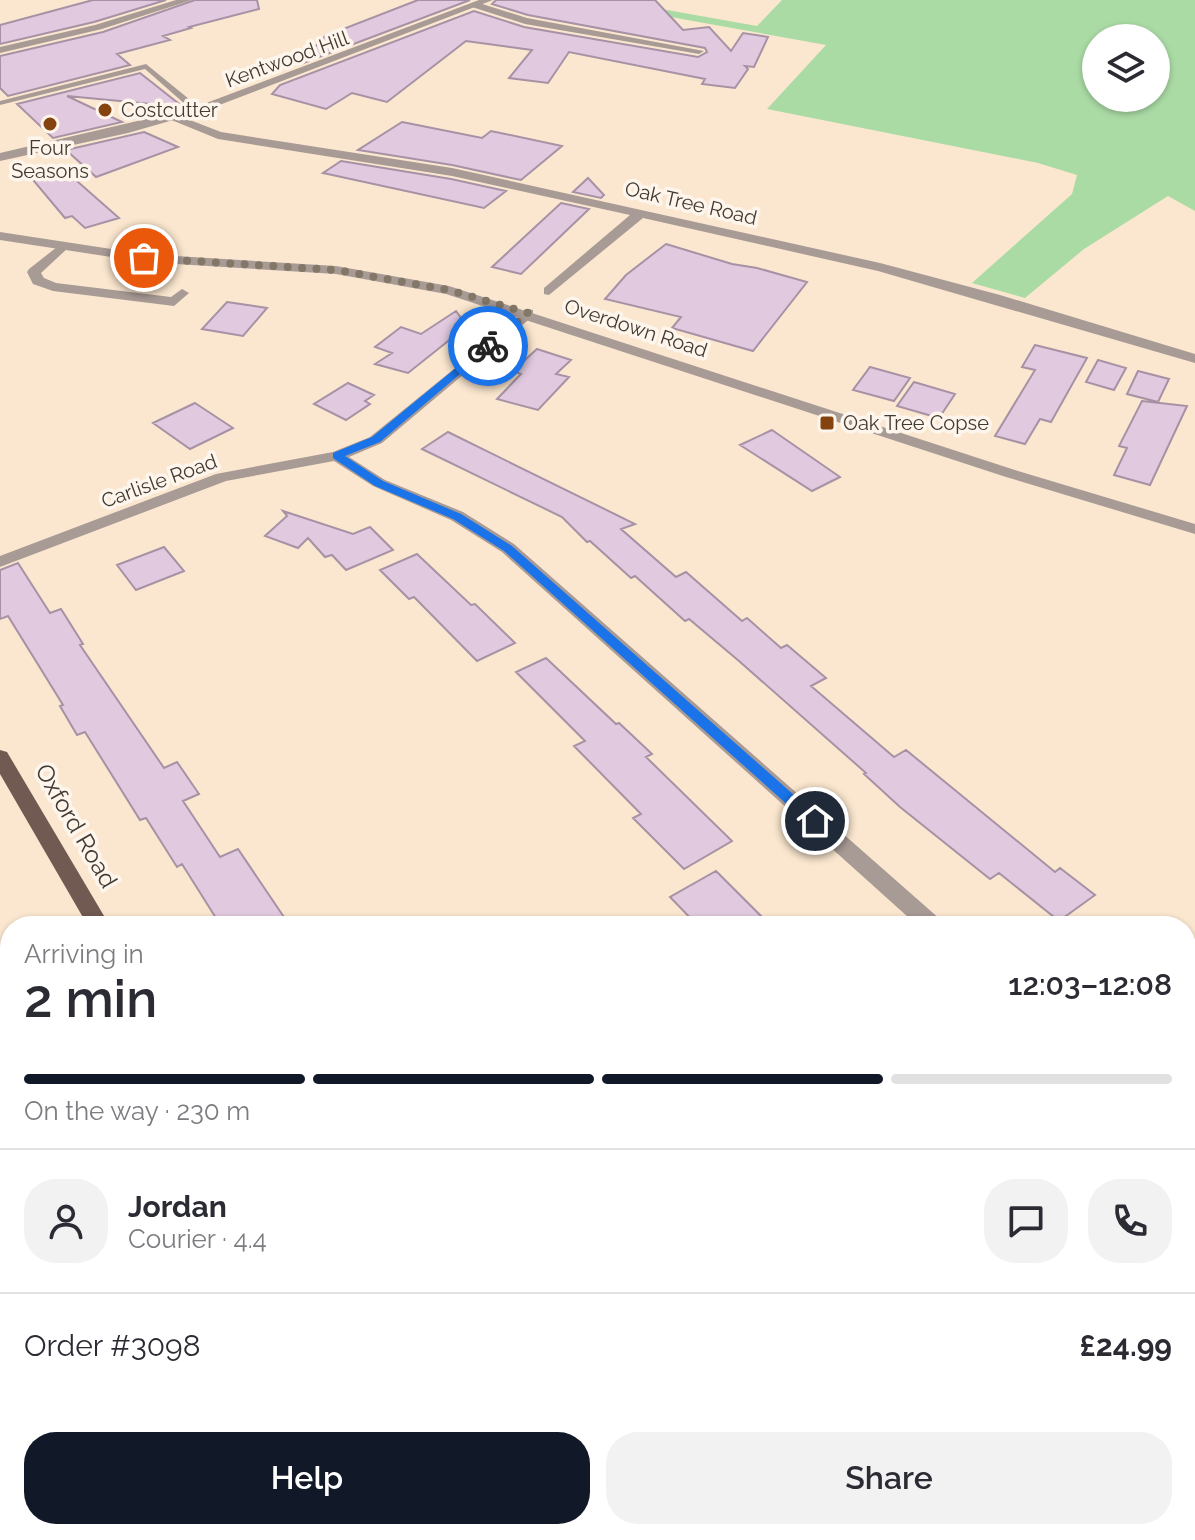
<!DOCTYPE html>
<html lang="en">
<head>
<meta charset="utf-8">
<style>
  :root { --surface:#fff; --page:#f2f2f3; --text:#2b2b33; --muted:#7c7c81; --line:#e1e1e2; --accent:#111827 }
  body { margin:0; font-family:Raleway,sans-serif; background:var(--page); color:var(--text); height:100vh; display:flex; flex-direction:column; font-size:30px; white-space:nowrap }
  * { box-sizing:border-box; margin:0 }
  p { font-size:26px; color:var(--muted) }
  .icon { flex:none; width:44px; height:44px; fill:none; stroke:currentColor; stroke-width:2; stroke-linecap:round; stroke-linejoin:round }
  .map { position:relative; flex:1; overflow:hidden }
  .details { position:absolute; left:0px; top:916px; width:1196px; height:624px; display:flex; flex-direction:column; background:var(--surface); border-radius:32px 32px 0 0; box-shadow:0 2px 6px #0004 }
  .details>* { flex:none }
  .buttons { position:absolute; left:1082px; top:24px; display:grid; gap:16px }
  .buttons a { display:grid; place-items:center; width:88px; height:88px; border-radius:50%; background:var(--surface); box-shadow:0 2px 6px #0004; font-size:40px }
  .pin { position:absolute; display:grid; place-items:center; width:68px; height:68px; color:#fff; margin:-34px; border:4px solid #fff; border-radius:50%; box-shadow:0 2px 8px #0007 }
  .courier { position:absolute; display:grid; place-items:center; width:80px; height:80px; margin:-40px; border:6px solid #1a73e8; border-radius:50%; background:#fff; color:#222; box-shadow:0 2px 10px #0007 }
  .head em { font-style:normal; font-weight:600 }
  .head div { display:flex; flex-direction:column-reverse }
  .head { display:flex; align-items:center; justify-content:space-between; height:136px; padding:0 24px }
  h1 { font-size:52px; font-weight:600; line-height:60px }
  .bar { display:grid; grid-template-columns:repeat(4,1fr); gap:12px 8px; align-content:center; height:96px; padding:0 24px }
  .bar i { height:10px; border-radius:6px; background:var(--line) }
  .bar .selected { background:var(--accent) }
  .bar p { grid-column:span 4 }
  .line { display:flex; align-items:center; gap:20px; padding:0 24px; border-top:2px solid var(--line) }
  .line div { flex:1 }
  .round { display:grid; place-items:center; flex:none; width:84px; height:84px; border-radius:32px; background:var(--page) }
  .cta { display:flex; gap:16px; margin-top:auto; padding:16px 24px }
  .cta a { flex:1; height:92px; border-radius:32px; background:var(--accent); color:#fff; font-size:32px; font-weight:600; line-height:92px; text-align:center }
  .cta a+a { background:var(--page); color:var(--text) }
  .map>svg:first-child { display:block }
  .green { fill:#abdba5; fill-rule:evenodd }
  .building { fill:#e1cadf; stroke:#a792a5; stroke-width:2 }
  .lines { fill:none; stroke-linecap:round; stroke-linejoin:round }
  .service { fill:#a89b96; fill-rule:evenodd }
  .minor { fill:#a89b96; fill-rule:evenodd }
  .tertiary { fill:#a89b96; fill-rule:evenodd }
  .primary { fill:#715a52; fill-rule:evenodd }
  .rail-casing { stroke:#786c5e; stroke-width:11 }
  .rail { stroke:#fef6ed; stroke-width:8; stroke-dasharray:23; stroke-linecap:butt }
  .route { fill:#1a73e8 }
  .done { stroke:#837768; stroke-width:8; stroke-dasharray:0 14.4 }
  .poi-dot { fill:#854310; stroke:#fef6ed; stroke-width:3 }
  .labels { text-anchor:middle; stroke-width:7; stroke-linejoin:round; paint-order:stroke }
  .far-street-label { font-size:20px; fill:#433b31; stroke:#fef6ed }
  .far-poi-label { font-size:20px; fill:#433b31; stroke:#fef6ed; text-anchor:start }
  .street-label { font-size:24px; fill:#433b31; stroke:#fef6ed }
</style>
</head>
<body>
<div class="map">
<svg width="1195" height="1540" viewBox="0 0 1195 1540">
  <rect width="100%" height="100%" fill="#fbe7cf"/>
  <path class="green" d="M576,0H611L757,26L782,0H1195V211L1168,196L1084,249L1025,298L972,283L1072,194L1077,175L1038,163L767,109L826,45ZM1096,38H1156V98H1096Z"/>
  <path class="building" d="M93,0H166L94,22L0,44V25Z
    M195,0H257L259,9L189,27L191,28L163,36L170,40L117,54L130,65L8,96L0,88V56L103,32Z
    M418,0H470L298,65L325,36Z
    M496,0H655L683,30L709,27L731,51L743,33L768,37L754,67L745,66L748,69L735,88L702,84L705,79L569,52L548,83L509,78L532,50L466,41L387,102L352,93L326,109L272,94L280,85L474,11L524,27L698,57L707,52L705,48L528,15L492,4Z
    M140,73L183,107L67,96L122,122L53,138L17,104Z
    M402,122L482,138L491,131L562,146L521,180L452,165L358,150Z
    M144,132L178,147L96,177L66,150Z
    M341,161L451,179L506,191L484,208L323,173Z
    M61,167L119,218L85,228L72,216L65,218L28,174Z
    M588,178L604,195L601,198L573,192Z
    M561,203L589,209L521,274L492,267Z
    M666,244L732,264L757,268L807,282L753,351L672,328L681,317L605,299L626,275Z
    M227,302L267,308L243,336L202,329Z
    M456,311L467,326L408,373L375,364L392,353L375,347L401,327L421,334Z
    M1035,345L1087,358L1051,422L1040,419L1025,444L995,436L1035,370L1022,367Z
    M537,349L571,360L556,374L569,377L538,410L497,399L521,374L513,371Z
    M1098,360L1126,368L1114,390L1086,382Z
    M870,367L910,378L894,401L853,390Z
    M1138,371L1169,379L1158,402L1127,394Z
    M914,382L955,394L939,418L897,406Z
    M348,383L374,395L365,401L370,404L346,420L314,404Z
    M1142,401L1187,406L1150,485L1114,475L1127,448L1119,446Z
    M195,403L233,428L190,449L153,423Z
    M772,430L840,477L812,491L740,445Z
    M448,432L635,524L621,529L676,577L686,572L742,621L747,618L781,648L787,645L826,678L811,686L894,757L906,750L1055,872L1060,868L1095,895L1059,921L999,873L990,879L900,807L864,774L866,773L739,661L689,619L685,621L635,576L631,578L590,541L587,542L562,517L422,449Z
    M283,511L353,534L370,527L393,550L346,570L332,555L325,557L308,538L298,548L265,536L287,516Z
    M164,547L184,571L136,590L117,565Z
    M417,554L471,605L475,604L515,643L477,661L414,597L409,599L380,570Z
    M18,563L50,613L61,609L83,644L80,645L164,768L177,762L199,794L183,801L220,857L238,849L290,926H221L182,864L177,867L146,818L140,820L85,732L77,735L60,706L63,705L8,616L0,619V570Z
    M546,658L616,724L619,723L652,754L646,757L732,841L684,869L633,818L641,814L574,746L585,741L516,672Z
    M716,871L771,926H698L670,897Z"/>
  <g class="lines">
    <path class="service" d="M146,64L200,108V112H194L145,69L0,105V101Z"/>
    <path class="minor" d="M176,0H192L102,29L0,53V47L95,25Z
      M476,2L527,18L704,51L699,54L525,24L472,7V3Z
      M169,115H177L221,132L452,168L880,263L1000,295L1195,354V363L878,271L643,218L549,295L544,294V288L630,215L452,176L218,139L169,119Z
      M62,243L69,247L41,273L44,278L56,283L171,297L182,289L189,293L174,306L53,291L33,284L27,272L29,269Z
      M528,309L533,310V316L382,443L349,457L385,480L463,512L514,544L941,920L944,926H918L502,552L451,520L373,486L334,461L226,481L0,567V556L216,474L333,452L370,437Z
      M0,1012L10,1019V1054L0,1048Z
      M1186,1140L1195,1143V1170L1186,1167Z"/>
    <path class="tertiary" d="M479,0H493L201,112L128,133L0,161V153L193,108Z
      M0,232L144,254L336,266L449,286L1018,471L1195,524V534L1006,477L446,294L336,274L144,262L0,240Z"/>
    <path class="primary" d="M0,750L7,752L110,926H88L0,774Z
      M426,1530H458L462,1540H430Z"/>
    <defs>
      <path id="rail" d="M0,1470L10,1493
        M26,1530L30,1540"/>
    </defs>
    <use href="#rail" class="rail-casing"/>
    <use href="#rail" class="rail"/>
  </g>
  <path class="route" d="M485,344L493,346L380,442L345,456L383,481L461,514L512,546L820,818V825H810L504,551L453,519L375,486L333,458V453L372,437Z"/>
  <g class="lines">
    <path class="done" d="M144,258L336,270L449,290L528,313L488,346"/>
  </g>
  <g class="poi-dot">
    <circle cx="105" cy="110" r="8"/>
    <circle cx="50" cy="124" r="8"/>
    <rect x="819" y="415" width="16" height="16" rx="4"/>
  </g>
  <g class="labels">
    <g class="far-street-label">
      <text transform="translate(287 59) rotate(-20)" y="7">Kentwood Hill</text>
      <text transform="translate(691 203) rotate(13)" y="7">Oak Tree Road</text>
      <text transform="translate(636 328) rotate(18)" y="7">Overdown Road</text>
      <text transform="translate(159 481) rotate(-20)" y="7">Carlisle Road</text>
    </g>
    <g class="far-poi-label">
      <text x="121" y="117">Costcutter</text>
      <text x="50" y="155" text-anchor="middle">Four<tspan x="50" dy="23">Seasons</tspan></text>
      <text x="843" y="430">Oak Tree Copse</text>
    </g>
    <g class="street-label">
      <text transform="translate(76 826) rotate(60)" y="8">Oxford Road</text>
    </g>
  </g>
</svg>
<div class="buttons">
<a><svg class="icon" aria-label="layers" viewBox="0 0 24 24"><path d="M12 4l9 5-9 5-9-5zM3 14l9 5 9-5"/></svg></a>
</div>
<div class="pin" style="left:144px;top:258px;background:#ea580c"><svg class="icon" aria-label="bag" viewBox="0 0 24 24"><path d="M5 8h14l-1 12H6zM9 8a3 3 0 0 1 6 0"/></svg></div>
<div class="pin" style="left:815px;top:821px;background:#1f2937"><svg class="icon" aria-label="home" viewBox="0 0 24 24"><path d="M3 11l9-7 9 7M6 9v11h12V9"/></svg></div>
<div class="courier" style="left:488px;top:346px"><svg class="icon" aria-label="bike" viewBox="0 0 24 24"><circle cx="6" cy="16" r="4"/><circle cx="18" cy="16" r="4"/><path d="M6 16l4-8h5l3 8M10 8l3 8H6M13 5h3"/></svg></div>
<section class="details">
<div class="head"><div><h1>2 min</h1><p>Arriving in</p></div><em>12:03–12:08</em></div>
<div class="bar"><i class="selected"></i><i class="selected"></i><i class="selected"></i><i></i><p>On the way · 230 m</p></div>
<div class="line" style="height:144px"><a class="round"><svg class="icon" aria-label="person" viewBox="0 0 24 24"><circle cx="12" cy="8" r="4"/><path d="M4 21q1-7 8-7t8 7"/></svg></a><div><b>Jordan</b><p>Courier · 4.4</p></div><a class="round"><svg class="icon" aria-label="chat" viewBox="0 0 24 24"><path d="M4 5h16v11H9l-5 4z"/></svg></a><a class="round"><svg class="icon" aria-label="phone" viewBox="0 0 24 24"><path d="M5 4h4l2 5-3 2q2 4 5 5l2-3 5 2v4C11 20 4 13 5 4z"/></svg></a></div>
<div class="line" style="height:104px"><div>Order #3098</div><b>£24.99</b></div>
<div class="cta"><a>Help</a><a>Share</a></div>
</section>
</div>
</body>
</html>
